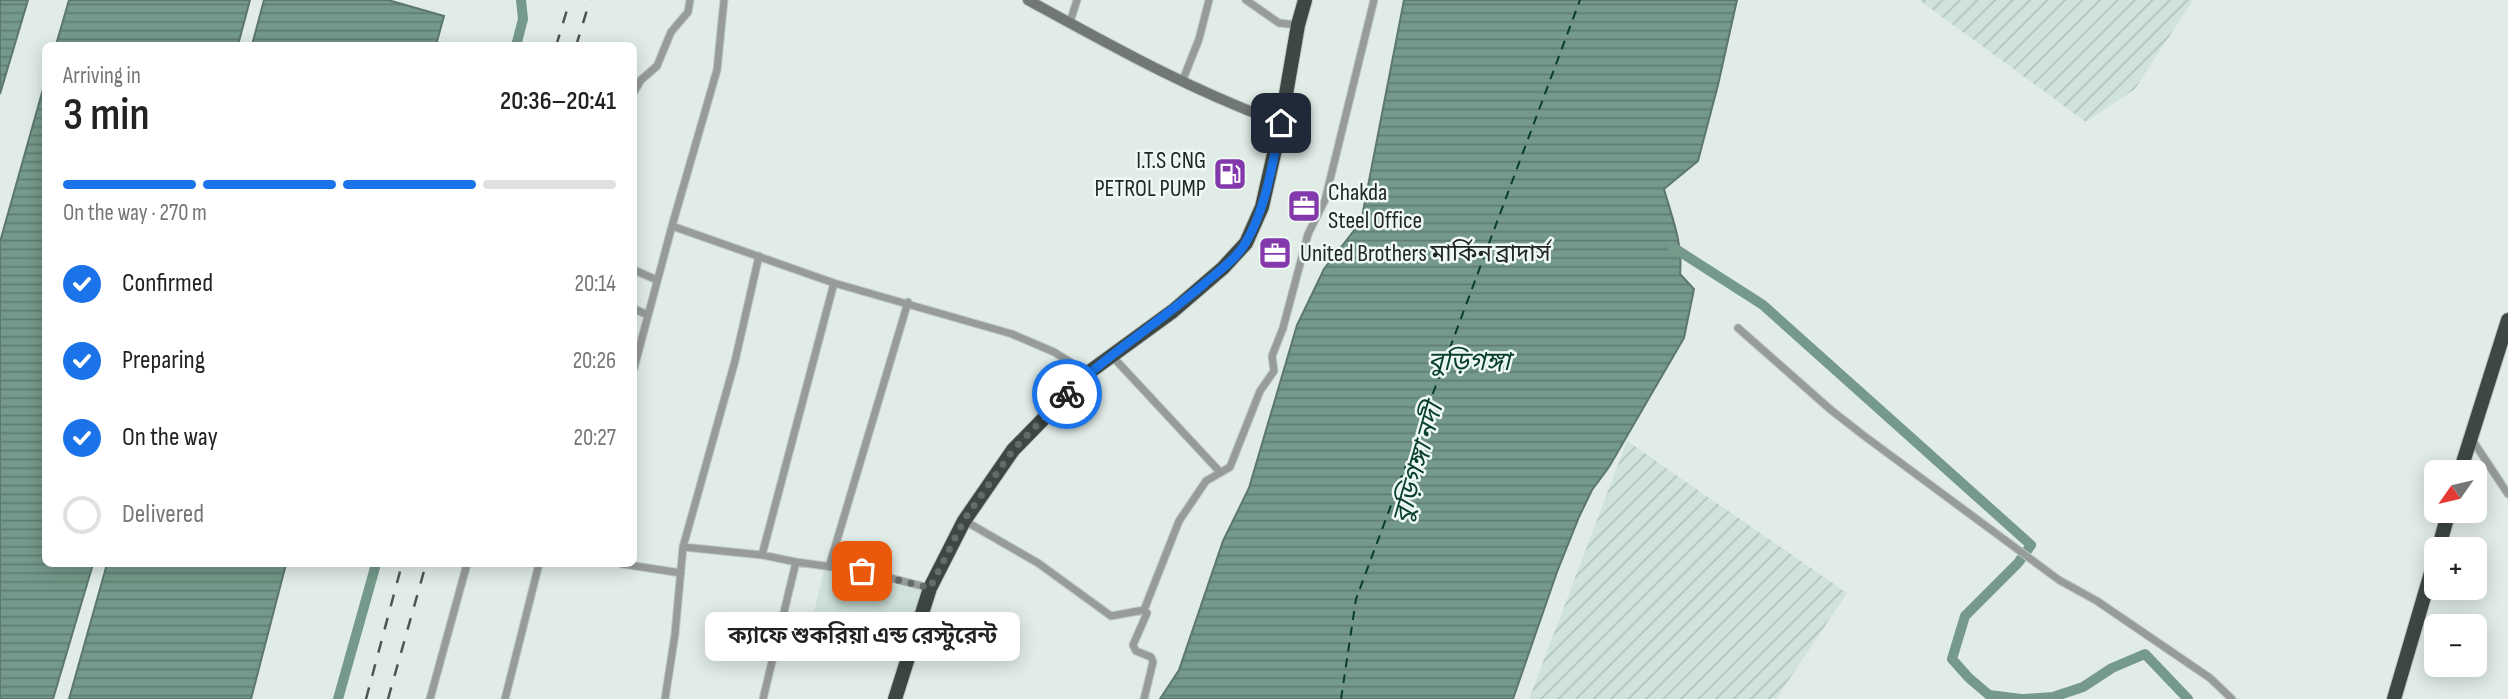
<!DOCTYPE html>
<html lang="en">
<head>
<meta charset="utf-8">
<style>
  :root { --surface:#fff; --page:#f2f2f2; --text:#222; --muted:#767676; --line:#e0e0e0; --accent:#1a73e8 }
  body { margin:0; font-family:"Sofia Sans Condensed","Noto Sans Bengali",sans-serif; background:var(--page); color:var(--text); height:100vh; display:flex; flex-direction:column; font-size:26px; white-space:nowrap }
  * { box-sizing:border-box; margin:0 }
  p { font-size:23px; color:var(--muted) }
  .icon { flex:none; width:38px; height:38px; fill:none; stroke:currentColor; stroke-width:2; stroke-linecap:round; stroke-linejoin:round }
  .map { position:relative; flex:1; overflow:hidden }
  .panel { position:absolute; left:42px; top:42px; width:595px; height:525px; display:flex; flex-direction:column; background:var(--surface); border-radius:10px; box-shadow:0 4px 18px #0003 }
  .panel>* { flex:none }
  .needle { width:46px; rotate:236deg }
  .controls { position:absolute; left:2424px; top:460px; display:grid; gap:14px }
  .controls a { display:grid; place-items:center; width:63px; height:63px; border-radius:10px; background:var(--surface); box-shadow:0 4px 18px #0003; font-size:35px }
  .pin { position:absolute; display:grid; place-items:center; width:60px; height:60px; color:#fff; margin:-30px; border-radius:14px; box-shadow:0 4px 10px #0006 }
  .courier { position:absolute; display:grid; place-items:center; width:70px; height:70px; margin:-35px; border:5px solid #1a73e8; border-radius:50%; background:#fff; color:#222; box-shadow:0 2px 9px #0007 }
  .bubble { position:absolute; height:49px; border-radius:10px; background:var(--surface); box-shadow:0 4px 18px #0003; font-size:23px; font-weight:600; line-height:49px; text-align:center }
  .head em { font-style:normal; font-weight:600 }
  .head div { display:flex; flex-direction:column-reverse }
  .head { display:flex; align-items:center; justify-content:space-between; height:119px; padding:0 21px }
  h1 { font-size:46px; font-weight:600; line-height:52px }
  .bar { display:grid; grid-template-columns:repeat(4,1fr); gap:10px 7px; align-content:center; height:84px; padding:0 21px }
  .bar i { height:9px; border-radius:5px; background:var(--line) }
  .bar .current { background:var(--accent) }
  .bar p { grid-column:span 4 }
  ol { padding:0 21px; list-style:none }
  li { display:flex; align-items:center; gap:21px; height:77px }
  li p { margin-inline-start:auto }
  li .icon { padding:7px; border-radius:50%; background:var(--accent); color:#fff; stroke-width:4 }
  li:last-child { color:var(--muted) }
  li i { width:38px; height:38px; border:4px solid var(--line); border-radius:50% }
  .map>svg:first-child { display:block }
  .built { fill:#d0e3db }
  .industrial { fill:url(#industrial-furrows) }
  .water { fill:url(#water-rules); stroke:#5c776c; stroke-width:2 }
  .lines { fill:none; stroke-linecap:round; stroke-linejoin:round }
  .canal { stroke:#759a8b; stroke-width:10 }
  .ferry { stroke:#073e2e; stroke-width:2; stroke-dasharray:9 7; stroke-linecap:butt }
  .street-casing { stroke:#bec8c4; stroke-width:9 }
  .secondary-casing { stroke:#bec8c4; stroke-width:12 }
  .highway-casing { stroke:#bec8c4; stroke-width:16 }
  .street { stroke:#979c9a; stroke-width:7 }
  .secondary { stroke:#707774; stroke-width:10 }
  .highway { stroke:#3e4743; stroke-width:14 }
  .rail { stroke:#4f5452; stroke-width:2.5; stroke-dasharray:12 12; stroke-linecap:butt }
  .done { stroke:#646b68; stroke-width:7; stroke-dasharray:0 12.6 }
  .route { stroke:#1a73e8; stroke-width:9 }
  .labels { text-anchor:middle; stroke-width:5; stroke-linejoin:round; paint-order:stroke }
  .poi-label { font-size:24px; fill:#212523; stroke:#eef9f4; text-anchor:start }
  .water-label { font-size:26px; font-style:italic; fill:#073e2e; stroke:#eef9f4 }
</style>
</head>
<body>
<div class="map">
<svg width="2508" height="699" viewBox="0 0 2508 699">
  <defs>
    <pattern id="industrial-furrows" width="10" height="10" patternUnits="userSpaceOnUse" patternTransform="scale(1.75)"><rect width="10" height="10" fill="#d0e3db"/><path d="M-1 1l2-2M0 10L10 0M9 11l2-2" fill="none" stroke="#b2c3bc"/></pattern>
    <pattern id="water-rules" width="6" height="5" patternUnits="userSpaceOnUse" patternTransform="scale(1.75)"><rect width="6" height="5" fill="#759a8b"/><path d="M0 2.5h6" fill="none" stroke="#607d71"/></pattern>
  </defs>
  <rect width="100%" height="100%" fill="#e1ece7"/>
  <path class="built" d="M824,569L926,591L904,661L811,625Z"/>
  <path class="industrial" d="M1919,0H2193L2135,89L2086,122Z
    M1627,441L1847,593L1776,699H1529Z"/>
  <path class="water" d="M0,0H28L0,94Z
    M69,0H250L238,45H56Z
    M264,0H388L444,16L436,45H252Z
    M1404,0H1737L1718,85L1698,161L1664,189C1672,218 1683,243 1680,274L1694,289L1684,338L1609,467L1592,490L1579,517L1557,572L1513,699H1160L1179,670L1223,541L1249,488L1297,325L1324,269L1356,228L1362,217Z
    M45,82L46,564H93L53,699H0V242Z
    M107,564H286L251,699H69Z"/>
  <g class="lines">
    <path class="canal" d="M516,46L523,19L521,0
      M1671,246L1763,305L2031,545L2018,563L1965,616L1952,659L1969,678L1989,695L2021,699
      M338,699L376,564
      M2024,699L2053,697L2083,687L2112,668L2145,654L2188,699"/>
    <path class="ferry" d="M1341,699L1356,599L1580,0"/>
    <defs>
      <path id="street" d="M1246,0L1279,23L1298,25
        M1070,22L1077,0
        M1182,82L1199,39L1209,0
        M634,92L641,80L657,66L671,32L688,12L690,0
        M672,226L834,283L1012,334L1054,352L1088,373
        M634,270L657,280
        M634,309L648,315
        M1738,328L1831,410L1863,435L2059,580L2097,601L2210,678L2232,699
        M1112,356L1220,472
        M634,368L672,226L717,70L724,0
        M2471,438L2508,494
        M965,521L1038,563L1111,616L1144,610L1147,613L1133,645L1136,651L1151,657L1153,662L1144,699
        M683,547L762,555L796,562L862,571L930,588
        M762,555L834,283
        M622,564L681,573
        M829,567L908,302
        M1144,610L1179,521L1206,481L1230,467L1260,391L1274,371L1272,356L1283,328L1308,234L1325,200L1374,0
        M430,699L467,564
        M505,699L539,564
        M665,699L675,634L683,547L735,361L759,256
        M763,699L796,562"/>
      <path id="secondary" d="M1028,0C1110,45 1192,91 1281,123"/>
      <path id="highway" d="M2460,472L2508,320
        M2438,550L2449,511
        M895,699L930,588L964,521L1013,450L1088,373L1173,311L1223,268L1246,243L1262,207L1281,123L1298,25L1305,0
        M2394,699L2436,556"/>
    </defs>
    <use href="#street" class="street-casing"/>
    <use href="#secondary" class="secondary-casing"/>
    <use href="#highway" class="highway-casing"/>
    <use href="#street" class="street"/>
    <use href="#secondary" class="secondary"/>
    <use href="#highway" class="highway"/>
    <path class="rail" d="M556,46L570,0
      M576,46L590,0
      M366,699L402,564
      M388,699L426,564"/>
  </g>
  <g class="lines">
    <path class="done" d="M862,571L930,588L964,520L1013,450L1067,394"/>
    <path class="route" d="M1067,394C1109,353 1160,322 1205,283C1219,271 1237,258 1246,242C1267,206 1272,163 1281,123"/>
  </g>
  <defs>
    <symbol id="fuel-square" viewBox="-11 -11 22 22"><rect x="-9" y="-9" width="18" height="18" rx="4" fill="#8339ab" stroke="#eef9f4"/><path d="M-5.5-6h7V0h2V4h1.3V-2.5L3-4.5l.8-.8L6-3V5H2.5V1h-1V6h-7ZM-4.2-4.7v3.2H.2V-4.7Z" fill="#fff"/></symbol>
    <symbol id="office-square" viewBox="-11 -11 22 22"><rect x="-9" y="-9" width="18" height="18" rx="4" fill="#8339ab" stroke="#eef9f4"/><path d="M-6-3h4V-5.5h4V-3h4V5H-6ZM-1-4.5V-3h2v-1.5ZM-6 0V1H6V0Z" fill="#fff"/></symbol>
  </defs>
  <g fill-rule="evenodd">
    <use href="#fuel-square" x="1211" y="155" width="38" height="38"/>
    <use href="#office-square" x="1285" y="187" width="38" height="38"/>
    <use href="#office-square" x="1256" y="234" width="38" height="38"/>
  </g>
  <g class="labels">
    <g class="poi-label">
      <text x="1206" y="168" text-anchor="end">I.T.S CNG<tspan x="1206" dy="28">PETROL PUMP</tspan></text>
      <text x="1328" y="200">Chakda<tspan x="1328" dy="28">Steel Office</tspan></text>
      <text x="1300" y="261">United Brothers মার্কিন ব্রাদার্স</text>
    </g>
    <g class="water-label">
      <text x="1469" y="370">বুড়িগঙ্গা</text>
      <text transform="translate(1417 463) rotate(-74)" y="9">বুড়িগঙ্গা নদী</text>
    </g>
  </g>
</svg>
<div class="controls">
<a><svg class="needle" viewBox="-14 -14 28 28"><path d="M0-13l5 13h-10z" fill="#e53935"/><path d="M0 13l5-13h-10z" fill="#767676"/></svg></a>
<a>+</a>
<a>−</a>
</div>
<div class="pin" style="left:862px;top:571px;background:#ea580c"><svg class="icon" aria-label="bag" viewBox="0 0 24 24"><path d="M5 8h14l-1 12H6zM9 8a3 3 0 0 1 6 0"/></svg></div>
<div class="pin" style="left:1281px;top:123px;background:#1f2937"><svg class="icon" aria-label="home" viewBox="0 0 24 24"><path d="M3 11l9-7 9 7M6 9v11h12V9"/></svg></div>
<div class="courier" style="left:1067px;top:394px"><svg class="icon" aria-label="bike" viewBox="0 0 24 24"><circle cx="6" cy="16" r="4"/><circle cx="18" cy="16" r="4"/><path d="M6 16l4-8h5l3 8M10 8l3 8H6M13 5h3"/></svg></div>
<div class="bubble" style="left:705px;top:612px;width:315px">ক্যাফে শুকরিয়া এন্ড রেস্টুরেন্ট</div>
<section class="panel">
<div class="head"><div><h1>3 min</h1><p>Arriving in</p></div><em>20:36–20:41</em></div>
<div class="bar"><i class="current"></i><i class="current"></i><i class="current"></i><i></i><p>On the way · 270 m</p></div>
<ol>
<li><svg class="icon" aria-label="check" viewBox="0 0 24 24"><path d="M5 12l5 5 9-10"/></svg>Confirmed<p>20:14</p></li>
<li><svg class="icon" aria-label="check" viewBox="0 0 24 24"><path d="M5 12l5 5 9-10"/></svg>Preparing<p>20:26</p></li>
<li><svg class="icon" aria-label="check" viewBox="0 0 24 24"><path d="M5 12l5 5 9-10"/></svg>On the way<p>20:27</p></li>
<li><i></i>Delivered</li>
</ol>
</section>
</div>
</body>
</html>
